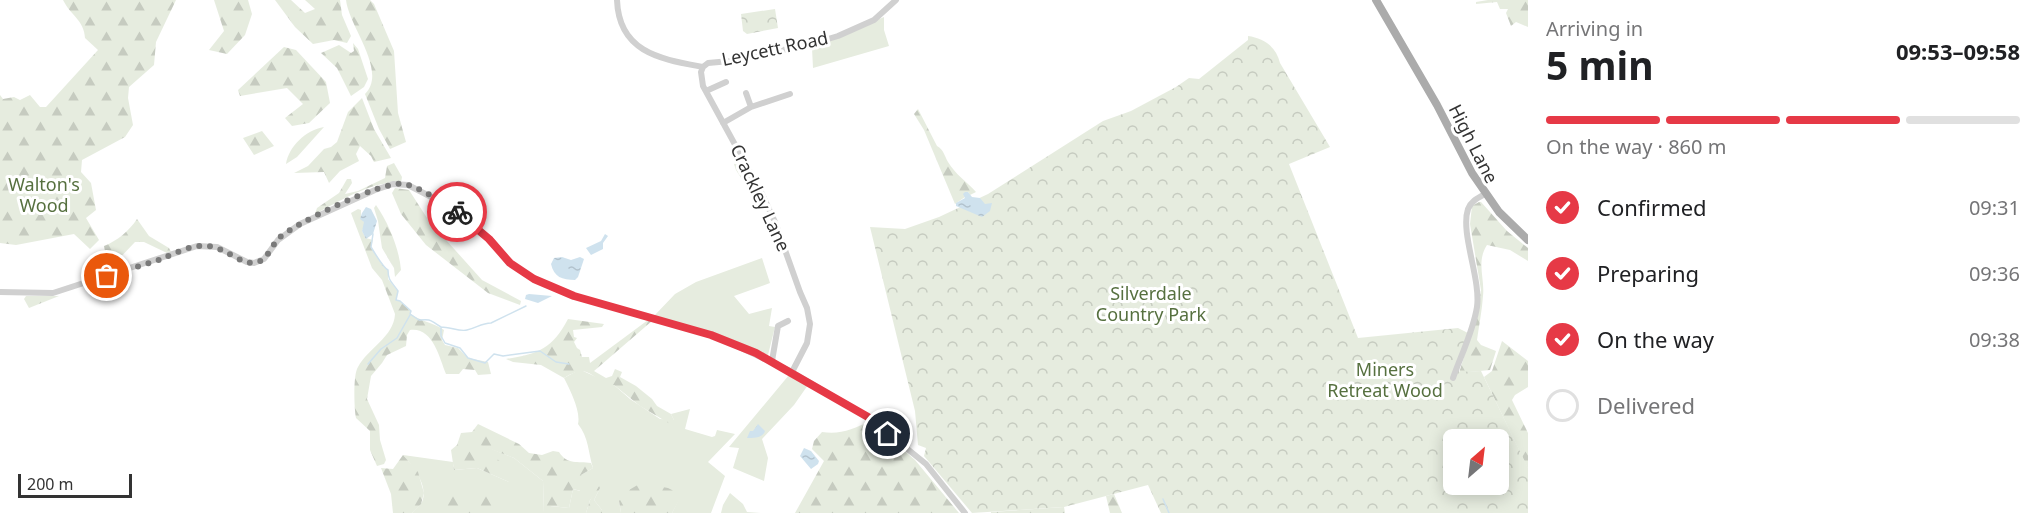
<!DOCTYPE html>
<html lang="en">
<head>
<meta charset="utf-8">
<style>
  :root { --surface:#fff; --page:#f2f2f2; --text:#202124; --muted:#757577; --line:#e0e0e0; --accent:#e63946 }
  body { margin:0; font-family:"Noto Sans",sans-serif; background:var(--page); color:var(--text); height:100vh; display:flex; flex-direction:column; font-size:22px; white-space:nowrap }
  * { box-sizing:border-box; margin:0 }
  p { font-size:20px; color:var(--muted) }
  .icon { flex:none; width:33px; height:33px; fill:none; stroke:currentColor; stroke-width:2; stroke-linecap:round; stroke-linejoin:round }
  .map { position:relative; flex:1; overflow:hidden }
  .details { display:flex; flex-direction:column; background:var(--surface); width:510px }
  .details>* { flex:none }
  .needle { width:39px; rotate:28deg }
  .tools { position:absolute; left:1443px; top:429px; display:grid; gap:12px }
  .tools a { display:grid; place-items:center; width:66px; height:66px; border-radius:9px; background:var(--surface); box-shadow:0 3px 15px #0003; font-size:30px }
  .scale { position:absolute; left:18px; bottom:15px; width:114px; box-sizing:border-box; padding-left:6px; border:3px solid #333; border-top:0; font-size:16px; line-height:21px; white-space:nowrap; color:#333; -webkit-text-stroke:4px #fff; paint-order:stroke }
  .pin { position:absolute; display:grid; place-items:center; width:51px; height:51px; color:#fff; margin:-26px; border:3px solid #fff; border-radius:50%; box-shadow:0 2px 6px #0007 }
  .courier { position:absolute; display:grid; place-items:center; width:60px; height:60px; margin:-30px; border:4px solid #e63946; border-radius:50%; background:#fff; color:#222; box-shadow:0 2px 8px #0007 }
  .overview em { font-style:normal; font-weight:700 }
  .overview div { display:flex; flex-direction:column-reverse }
  .overview { display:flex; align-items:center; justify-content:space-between; height:102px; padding:0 18px }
  h1 { font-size:39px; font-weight:700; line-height:45px }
  .bar { display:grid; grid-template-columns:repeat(4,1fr); gap:9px 6px; align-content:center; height:72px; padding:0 18px }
  .bar i { height:8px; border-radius:4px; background:var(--line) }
  .bar .selected { background:var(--accent) }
  .bar p { grid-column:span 4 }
  ol { padding:0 18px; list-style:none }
  li { display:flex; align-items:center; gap:18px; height:66px }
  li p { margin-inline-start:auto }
  li .icon { padding:6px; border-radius:50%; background:var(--accent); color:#fff; stroke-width:4 }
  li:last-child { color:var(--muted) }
  li i { width:33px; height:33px; border:3px solid var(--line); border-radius:50% }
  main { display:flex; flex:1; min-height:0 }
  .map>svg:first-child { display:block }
  .green { fill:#e6ecdf }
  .forest { fill:url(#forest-firs) }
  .park { fill:url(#park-crowns); fill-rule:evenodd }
  .water { fill:url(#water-ripples) }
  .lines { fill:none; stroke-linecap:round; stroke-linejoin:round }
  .stream { stroke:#cfe2ee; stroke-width:1.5 }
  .minor { stroke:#d0d0d0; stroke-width:6 }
  .major { stroke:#ababab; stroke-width:8 }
  .done { stroke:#7a7a7a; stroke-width:6; stroke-dasharray:0 10.8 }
  .route { stroke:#e63946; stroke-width:8 }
  .labels { text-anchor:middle; stroke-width:6; stroke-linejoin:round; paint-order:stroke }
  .street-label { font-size:18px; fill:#333; stroke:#fff }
  .park-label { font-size:18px; fill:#56703f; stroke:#fff }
</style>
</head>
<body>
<main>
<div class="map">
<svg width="1528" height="513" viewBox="0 0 1528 513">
  <defs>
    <pattern id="forest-firs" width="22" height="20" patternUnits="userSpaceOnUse" patternTransform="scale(1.5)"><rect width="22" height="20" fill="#e6ecdf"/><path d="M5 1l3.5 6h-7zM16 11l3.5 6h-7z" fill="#c6cbc0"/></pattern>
    <pattern id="park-crowns" width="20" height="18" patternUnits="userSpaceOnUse" patternTransform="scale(1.5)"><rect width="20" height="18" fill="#e6ecdf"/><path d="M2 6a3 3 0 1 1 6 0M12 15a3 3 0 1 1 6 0" fill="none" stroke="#c6cbc0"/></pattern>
    <pattern id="water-ripples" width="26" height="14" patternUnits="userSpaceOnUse" patternTransform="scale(1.5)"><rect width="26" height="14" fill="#cfe2ee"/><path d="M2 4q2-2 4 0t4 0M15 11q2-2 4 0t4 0" fill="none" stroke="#b2c2cd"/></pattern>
  </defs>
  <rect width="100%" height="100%" fill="#fff"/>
  <path class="green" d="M884,17V30L889,46L813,68L812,48Z
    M742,160L765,204L759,206L736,170L734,164Z
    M762,258L770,283L734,296L749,314L772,308L769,326L775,327L768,355L725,337L654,316L675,294L696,282Z
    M577,371H583L614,385L630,399L660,419L674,420L671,414L690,409L685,429L712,437L715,436L717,430L735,434L708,462L725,476L711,513H672L681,495L619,501L621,513H602V510L594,500L600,488L590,500L586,513H551L550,506L569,508L573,489L580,491L581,475L593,468C588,452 589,438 578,424C581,411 570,390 564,378Z
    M789,375L808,385L794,405L762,439L768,458L764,481L733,468L739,448L729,447Z
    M477,443L514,458L543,481L544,513H412C415,509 420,506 422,502C429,486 413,466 403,455L453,462L454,470L477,468L509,482Z
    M730,493L743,504L747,512L761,513H721L723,505Z"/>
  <path class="forest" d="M63,0H176L156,42L154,65L129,87L128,98L133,125L125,137L82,160L81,172L91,183L96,210L86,218L99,240L90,249L74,234L16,245L0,243V95L3,99L14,97L20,100L30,95L40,107H46L98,50L85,38C84,20 71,16 63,0Z
    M214,0H248L252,14L245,35L227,54L209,50L224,31Z
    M275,0H291L305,13L315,9L305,0H340L342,15L351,36L347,43L334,40L313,44L295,27Z
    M346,0H370L374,4L394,51L398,113L406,142L390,149L379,129L365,94C388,71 349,27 346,0Z
    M1488,0H1528V27L1516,22L1511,26L1506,13L1508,9H1500L1497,2L1476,4V2Z
    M353,43L358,49L368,79L364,87L351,96L337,68L321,53L339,45L351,53L354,51Z
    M284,47L296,50L326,82L330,103L309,123L292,126L285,118L303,104L287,88L240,96L238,90Z
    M362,98L374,129L391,158L374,162L371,156L360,146L356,154L359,161L340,171L329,183L324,172L294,173L308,166L324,149L331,147L337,142L348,112Z
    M918,109L937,146C944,150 944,155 948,162C955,174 967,182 976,192L970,195L968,192L965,197L955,204L924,130L914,114Z
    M324,127L297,157L286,164C289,146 306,130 324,127Z
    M262,131L274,146L254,155L243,138Z
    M394,163L402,177L401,183C376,179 338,202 315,214L317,208L339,193L347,179H351L352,183L345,194L358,191L385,178L387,166Z
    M395,188L409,190L429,221L482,280L521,301L520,305L488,293L426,245L401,214L392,193Z
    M1479,202H1481L1507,231L1528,248V261L1510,250L1487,245C1476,262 1485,278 1483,296C1482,311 1479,325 1477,340L1481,345L1496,351L1490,370L1459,373L1477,315L1481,290L1470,224L1472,206Z
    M376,205C389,224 399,248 401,270L395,277L394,268L382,248L378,221L374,208Z
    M358,209L361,210V216L365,224L362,231L366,238L373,240L371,247C375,253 383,267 388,270V279L398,291L396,300L400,301L411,311V314C422,322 432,322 444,330L442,340L445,345L458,348L468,358L488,362L491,374L478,375L475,370L463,369L459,374H446C439,357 433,327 410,330L407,335L406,346L387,355L382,363L371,376L367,399L379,425L380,440L386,460L384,464L377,466L370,450V431L356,418C354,408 353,374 358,367C368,348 394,337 395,314L382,280L372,268L351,213Z
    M137,219L149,236L169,248L171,252L167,253L144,242H135L115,263L121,266L126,263L127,267L109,273L104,246C117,241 129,231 137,219Z
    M26,296H59L29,308L24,299Z
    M568,319L604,324L602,327L573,330L574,337L577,338L574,342L577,348L580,350L582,357H589L590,363L648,320L652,321L594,371L606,378L612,376L615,369L622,372L620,377L636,386L652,399L657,406L671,414L674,420L672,425L640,406L614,385H609C587,375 588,364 564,378L541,365L513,362L506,359C538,354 552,349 568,319Z
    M1502,341L1528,361V387L1515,395L1512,400L1528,433V469L1484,377L1492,371Z
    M870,421L915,460L959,513H795L824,461L812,449L814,441L822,432C840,435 854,429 870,421Z
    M478,424L519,444L529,453L542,455L553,451L559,452C567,465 578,461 591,463L593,468L581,475L584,481L581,483V491L573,489L569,508L551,506V513H544L543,481L514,458L480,445L512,471L509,482L477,468L454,470L451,450L457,445L461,433L472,432Z
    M403,455L418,472L424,493L421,504L412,513H393L391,494L381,468L393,469Z
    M641,483L668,488L682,495L672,513H621L619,501L629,490Z
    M599,486L600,488L594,500L602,510V513H586L590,500Z
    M489,489L499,506V513H446L447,510L434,500L438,491L460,494Z
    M1114,494L1122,513H1110L1106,496Z
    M1064,507L1065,513H991V512Z"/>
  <path class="park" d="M775,9L778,28L747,34L743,31L741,14Z
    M1248,36C1263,38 1276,46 1280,63L1330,147L1289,164L1358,338L1458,328L1468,333L1460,360L1459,372L1481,371L1528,468V513H1161L1148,485L1064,507L972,513L924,456L926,448L918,445L915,411L870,227L905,229L939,217L988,194L1103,121L1131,111L1176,87L1189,78L1199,79L1248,40ZM1454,440H1498V484H1454Z"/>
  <path class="water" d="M965,192H968L972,197L980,198L985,204L992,203L990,211L982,217L956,206V203L965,198L963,194Z
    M366,207L371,209L377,221L373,234L366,239L362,231L364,222L360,219L362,213Z
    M605,234L608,236L603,243V249L591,255L586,248L601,241Z
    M562,257L571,260L580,257L584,259L578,277L575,280C562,280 554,277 551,264L554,258Z
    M529,294L552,296L538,303L525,299L526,295Z
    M758,424L765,431C763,438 753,438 747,438L750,431H753Z
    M804,448L811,451L819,461L818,464L811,469L800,456Z"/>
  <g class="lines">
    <path class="stream" d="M373,234L371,247C374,252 384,268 388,270C388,281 392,282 398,291L396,300L400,301L411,311L410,314L419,320C433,319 429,320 441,327V336L445,343L460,348L468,358L485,363L494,354L503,356L540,351L556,362L569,364
      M441,327C450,327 460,332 467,330C476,328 482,323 491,323L526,306
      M368,364L381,349L397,338L410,315
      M1163,499L1169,513"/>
    <path class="minor" d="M617,0C619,53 661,59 703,67
      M706,91L726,82
      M746,93L751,107
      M723,123L751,107L790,94
      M0,292L53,293L197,246L217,247L247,262L254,263L264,259L278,240L300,224L375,190L393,184L408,185L441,202L464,217L490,239L510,263L534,279L574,296L711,335L733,344L790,371L868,417L926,464L965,513
      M772,361L778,326L788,321
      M792,372L807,343L810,324L807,308L800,292L775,222L762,194L703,86L701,72L703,67L708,63L730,61L766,52L798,48L838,36L874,20L896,0
      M1453,378C1461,355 1473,332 1477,307C1481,279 1460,233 1468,209C1471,201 1478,198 1485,194"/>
    <path class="major" d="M1376,0L1437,105L1472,173L1499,212L1528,240"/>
  </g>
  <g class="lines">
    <path class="done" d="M107,276C124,271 142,265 159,260C174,254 191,244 207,246C224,247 240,264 254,263C267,262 271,246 279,238C296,223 383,180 404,184C422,188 441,202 457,212"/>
    <path class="route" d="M457,212L489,239L510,263L534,279L574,296L711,335L756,353L868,417L888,434"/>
  </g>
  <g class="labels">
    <g class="street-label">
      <text transform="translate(775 49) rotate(-12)" y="6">Leycett Road</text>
      <text transform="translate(1473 144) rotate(63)" y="6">High Lane</text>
      <text transform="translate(760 198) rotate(65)" y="6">Crackley Lane</text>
    </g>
    <g class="park-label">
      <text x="44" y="191">Walton's<tspan x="44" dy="21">Wood</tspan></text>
      <text x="1151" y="300">Silverdale<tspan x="1151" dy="21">Country Park</tspan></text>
      <text x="1385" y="376">Miners<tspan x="1385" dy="21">Retreat Wood</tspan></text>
    </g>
  </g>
</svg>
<div class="tools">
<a><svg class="needle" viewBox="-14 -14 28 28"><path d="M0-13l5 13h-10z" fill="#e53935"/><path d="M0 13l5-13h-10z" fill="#757577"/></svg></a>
</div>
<div class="scale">200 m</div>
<div class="pin" style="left:107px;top:276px;background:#ea580c"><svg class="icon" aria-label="bag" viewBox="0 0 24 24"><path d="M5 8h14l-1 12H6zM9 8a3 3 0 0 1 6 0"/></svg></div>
<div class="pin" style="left:888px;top:434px;background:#1f2937"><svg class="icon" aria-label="home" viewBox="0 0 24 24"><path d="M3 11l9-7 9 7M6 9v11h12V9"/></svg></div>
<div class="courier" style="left:457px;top:212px"><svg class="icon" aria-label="bike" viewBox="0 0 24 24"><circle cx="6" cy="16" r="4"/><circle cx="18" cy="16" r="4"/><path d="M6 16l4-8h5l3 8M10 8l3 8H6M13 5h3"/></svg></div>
</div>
<section class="details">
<div class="overview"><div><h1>5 min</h1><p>Arriving in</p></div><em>09:53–09:58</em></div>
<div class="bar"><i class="selected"></i><i class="selected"></i><i class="selected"></i><i></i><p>On the way · 860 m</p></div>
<ol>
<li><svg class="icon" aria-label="check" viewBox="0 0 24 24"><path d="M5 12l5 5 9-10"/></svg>Confirmed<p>09:31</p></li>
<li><svg class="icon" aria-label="check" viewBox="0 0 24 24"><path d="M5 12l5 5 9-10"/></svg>Preparing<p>09:36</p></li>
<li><svg class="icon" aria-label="check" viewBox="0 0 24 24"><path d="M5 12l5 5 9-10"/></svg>On the way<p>09:38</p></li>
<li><i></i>Delivered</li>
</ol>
</section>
</main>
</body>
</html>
